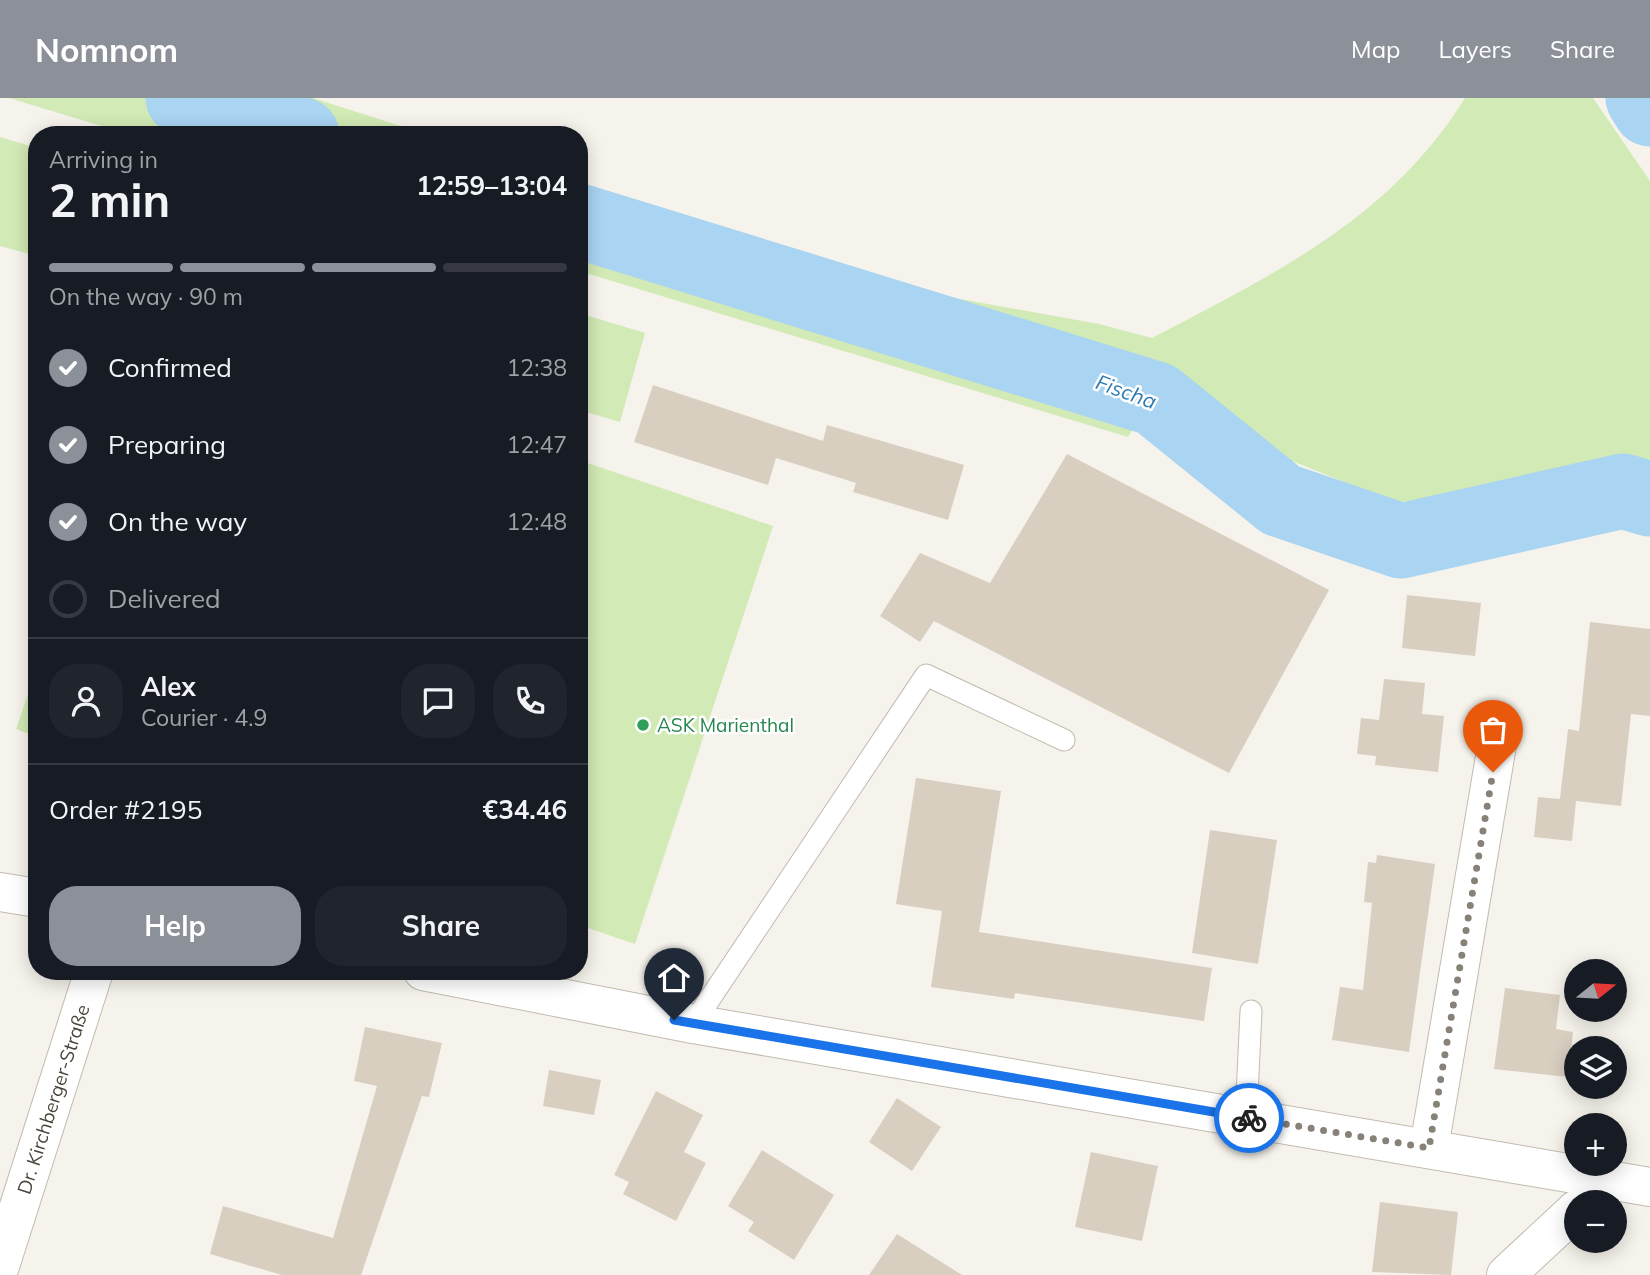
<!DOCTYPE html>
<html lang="en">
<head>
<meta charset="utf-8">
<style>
  :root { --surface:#171b24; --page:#20242c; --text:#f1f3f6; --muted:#9ea1a6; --line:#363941; --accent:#8c9099 }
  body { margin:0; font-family:Mulish,sans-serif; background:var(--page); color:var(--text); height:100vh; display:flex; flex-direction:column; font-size:26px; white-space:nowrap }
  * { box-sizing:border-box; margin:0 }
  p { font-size:23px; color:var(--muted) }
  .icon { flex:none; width:38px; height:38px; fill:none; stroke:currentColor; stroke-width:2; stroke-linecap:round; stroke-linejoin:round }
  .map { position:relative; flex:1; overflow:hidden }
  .panel { position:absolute; left:28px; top:28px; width:560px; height:854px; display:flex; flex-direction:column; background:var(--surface); border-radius:28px; box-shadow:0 4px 18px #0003 }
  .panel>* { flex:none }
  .needle { width:46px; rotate:72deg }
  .buttons { position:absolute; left:1564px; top:861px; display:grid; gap:14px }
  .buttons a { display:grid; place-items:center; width:63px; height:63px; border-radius:50%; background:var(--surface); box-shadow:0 4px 18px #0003; font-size:35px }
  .pin { position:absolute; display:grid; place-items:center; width:60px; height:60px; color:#fff; margin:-72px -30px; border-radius:50% 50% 50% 0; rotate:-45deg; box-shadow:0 0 7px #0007 }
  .pin .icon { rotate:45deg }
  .courier { position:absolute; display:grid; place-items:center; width:70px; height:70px; margin:-35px; border:5px solid #1a73e8; border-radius:50%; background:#fff; color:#222; box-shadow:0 2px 9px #0007 }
  .overview em { font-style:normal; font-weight:700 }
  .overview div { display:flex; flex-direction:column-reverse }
  .overview { display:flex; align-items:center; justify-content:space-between; height:119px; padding:0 21px }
  h1 { font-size:46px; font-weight:700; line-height:52px }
  .bar { display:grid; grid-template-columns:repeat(4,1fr); gap:10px 7px; align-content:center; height:84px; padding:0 21px }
  .bar i { height:9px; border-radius:5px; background:var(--line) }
  .bar .active { background:var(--accent) }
  .bar p { grid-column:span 4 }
  .line { display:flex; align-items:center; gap:18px; padding:0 21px; border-top:2px solid var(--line) }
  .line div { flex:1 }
  .round { display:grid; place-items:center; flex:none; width:74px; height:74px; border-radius:28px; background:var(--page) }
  ol { padding:0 21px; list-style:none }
  li { display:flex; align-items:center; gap:21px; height:77px }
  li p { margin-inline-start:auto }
  li .icon { padding:7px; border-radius:50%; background:var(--accent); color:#fff; stroke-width:4 }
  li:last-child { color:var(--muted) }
  li i { width:38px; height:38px; border:4px solid var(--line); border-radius:50% }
  .button { display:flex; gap:14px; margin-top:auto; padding:14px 21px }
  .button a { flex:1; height:80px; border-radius:28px; background:var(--accent); color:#fff; font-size:28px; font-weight:700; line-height:80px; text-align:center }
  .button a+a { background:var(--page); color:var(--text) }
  header { display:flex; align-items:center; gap:42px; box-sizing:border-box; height:98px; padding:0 35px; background:var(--accent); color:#fff }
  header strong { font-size:33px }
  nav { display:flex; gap:38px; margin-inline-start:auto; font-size:24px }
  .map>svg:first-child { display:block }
  .green { fill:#d2eab5 }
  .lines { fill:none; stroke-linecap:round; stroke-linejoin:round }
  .river { stroke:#a9d4f2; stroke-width:75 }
  .building { fill:#d8cfc1 }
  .service-casing { stroke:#c2bbae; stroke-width:23 }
  .minor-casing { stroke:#c2bbae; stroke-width:40 }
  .tertiary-casing { stroke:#c2bbae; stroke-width:40 }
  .service { stroke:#fff; stroke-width:21 }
  .minor { stroke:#fff; stroke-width:38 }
  .tertiary { stroke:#fff; stroke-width:38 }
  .done { stroke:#878178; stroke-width:7; stroke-dasharray:0 12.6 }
  .route { stroke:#1a73e8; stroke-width:9 }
  .leisure-dot { fill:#2e9e5b; stroke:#fff; stroke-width:2.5 }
  .labels { text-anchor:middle; stroke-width:5; stroke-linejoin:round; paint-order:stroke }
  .leisure-label { font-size:19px; fill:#27864d; stroke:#fff; text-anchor:start }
  .street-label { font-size:19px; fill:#4b4439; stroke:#fff }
  .water-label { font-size:21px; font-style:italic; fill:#2e7ab2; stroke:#fff }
</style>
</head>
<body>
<header>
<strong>Nomnom</strong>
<nav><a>Map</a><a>Layers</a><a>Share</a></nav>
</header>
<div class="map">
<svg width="1650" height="1177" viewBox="0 0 1650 1177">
  <rect width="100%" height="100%" fill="#f6f3ec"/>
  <path class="green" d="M9,0H313L429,37H131Z
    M1465,0H1593L1650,83V370L1547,381L1396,405L1255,348L1165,277L1128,339L579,173V84L949,199L1099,226L1152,240C1275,175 1389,122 1465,0Z
    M0,39L37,50V158L0,148Z
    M579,215L645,235L620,324L579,312Z
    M579,362L773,428L635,846L579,827Z
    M37,570V639L16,631Z"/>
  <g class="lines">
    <path class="river" d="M183,0L302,37
      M1643,0L1650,11
      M579,123L1156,301L1281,402L1401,443L1623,393L1650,401"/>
  </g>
  <path class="building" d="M653,287L823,343L827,327L964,367L948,422L853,394L856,385L776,360L768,387L634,344Z
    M1067,356L1329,492L1229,675L934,523L920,544L880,518L920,455L990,485Z
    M1407,497L1481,505L1475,558L1402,550Z
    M1590,524L1650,531V618L1631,616L1621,708L1576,703L1572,743L1534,739L1538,699L1560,701L1568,631L1579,633Z
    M1384,581L1425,585L1422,616L1444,618L1438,674L1375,667L1376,658L1357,656L1361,620L1379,622Z
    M916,680L1001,693L979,834L1212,870L1204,923L1015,895L1014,901L931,889L942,813L896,806Z
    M1210,732L1277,742L1258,866L1192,855Z
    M1377,757L1435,766L1409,954L1332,942L1340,889L1363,892L1372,805L1364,804L1368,764L1376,765Z
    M1505,890L1560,897L1556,931L1573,934L1568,979L1494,971Z
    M365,929L442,945L429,999L422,998L361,1177H282L210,1156L223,1108L333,1140L377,988L354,983Z
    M549,972L601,982L594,1017L543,1008Z
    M656,993L703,1017L684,1054L706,1065L676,1123L623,1096L629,1084L614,1077Z
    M897,1000L941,1029L912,1073L869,1044Z
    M762,1052L834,1097L794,1162L748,1133L754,1124L728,1108Z
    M1091,1054L1158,1068L1142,1143L1075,1129Z
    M1380,1104L1458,1114L1451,1177L1372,1174Z
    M897,1136L962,1177H869Z"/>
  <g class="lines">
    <defs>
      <path id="service" d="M693,926L926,577L1064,642
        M1246,1019L1251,913"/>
      <g id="minor">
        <path d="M1429,1050L1497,647"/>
        <path id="s1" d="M0,1168L94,873"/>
        <path d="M1506,1177L1577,1111"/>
      </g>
      <path id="tertiary" d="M0,794L37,800
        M423,873L693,926L1650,1089"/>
    </defs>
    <use href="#service" class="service-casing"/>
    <use href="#minor" class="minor-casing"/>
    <use href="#tertiary" class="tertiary-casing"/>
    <use href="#service" class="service"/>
    <use href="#minor" class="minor"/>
    <use href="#tertiary" class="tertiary"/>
  </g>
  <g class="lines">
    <path class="done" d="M1249,1020L1429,1050L1493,674"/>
    <path class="route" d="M674,922L1249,1020"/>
  </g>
  <circle class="leisure-dot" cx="643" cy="627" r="7"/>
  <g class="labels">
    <g class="leisure-label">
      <text x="657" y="634">ASK Marienthal</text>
    </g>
    <g class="street-label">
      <text dy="7" stroke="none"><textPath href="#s1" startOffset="175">Dr. Kirchberger-Straße</textPath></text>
    </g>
    <g class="water-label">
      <text transform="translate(1126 294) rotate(20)" y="7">Fischa</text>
    </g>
  </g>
</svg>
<div class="buttons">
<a><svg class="needle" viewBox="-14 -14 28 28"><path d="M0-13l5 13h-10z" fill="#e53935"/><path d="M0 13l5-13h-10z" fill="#9ea1a6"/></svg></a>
<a><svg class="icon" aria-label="layers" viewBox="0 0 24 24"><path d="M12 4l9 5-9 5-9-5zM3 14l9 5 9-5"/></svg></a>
<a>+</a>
<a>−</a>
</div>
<div class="pin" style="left:1493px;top:674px;background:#ea580c"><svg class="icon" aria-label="bag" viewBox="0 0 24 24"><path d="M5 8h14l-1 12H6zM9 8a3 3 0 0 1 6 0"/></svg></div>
<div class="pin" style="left:674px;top:922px;background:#1f2937"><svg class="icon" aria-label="home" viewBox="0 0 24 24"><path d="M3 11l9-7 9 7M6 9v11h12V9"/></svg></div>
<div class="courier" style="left:1249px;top:1020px"><svg class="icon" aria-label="bike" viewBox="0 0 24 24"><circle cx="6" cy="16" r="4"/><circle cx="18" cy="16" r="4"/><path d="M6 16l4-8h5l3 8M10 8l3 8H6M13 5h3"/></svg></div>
<section class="panel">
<div class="overview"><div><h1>2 min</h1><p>Arriving in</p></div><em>12:59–13:04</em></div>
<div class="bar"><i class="active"></i><i class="active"></i><i class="active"></i><i></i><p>On the way · 90 m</p></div>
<ol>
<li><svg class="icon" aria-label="check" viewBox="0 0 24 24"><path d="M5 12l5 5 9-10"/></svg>Confirmed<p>12:38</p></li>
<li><svg class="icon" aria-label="check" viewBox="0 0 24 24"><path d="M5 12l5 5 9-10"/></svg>Preparing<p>12:47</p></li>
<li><svg class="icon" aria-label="check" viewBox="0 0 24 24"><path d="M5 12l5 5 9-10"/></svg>On the way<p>12:48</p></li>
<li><i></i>Delivered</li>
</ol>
<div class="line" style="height:126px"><a class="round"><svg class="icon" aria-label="person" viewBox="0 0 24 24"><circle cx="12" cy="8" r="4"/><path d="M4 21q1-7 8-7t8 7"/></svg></a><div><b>Alex</b><p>Courier · 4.9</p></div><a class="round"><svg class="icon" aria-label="chat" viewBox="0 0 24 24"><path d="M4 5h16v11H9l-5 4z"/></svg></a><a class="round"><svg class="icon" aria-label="phone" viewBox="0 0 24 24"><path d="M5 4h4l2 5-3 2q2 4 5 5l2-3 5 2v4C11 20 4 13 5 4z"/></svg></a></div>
<div class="line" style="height:91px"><div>Order #2195</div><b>€34.46</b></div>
<div class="button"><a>Help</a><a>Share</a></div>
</section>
</div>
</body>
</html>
